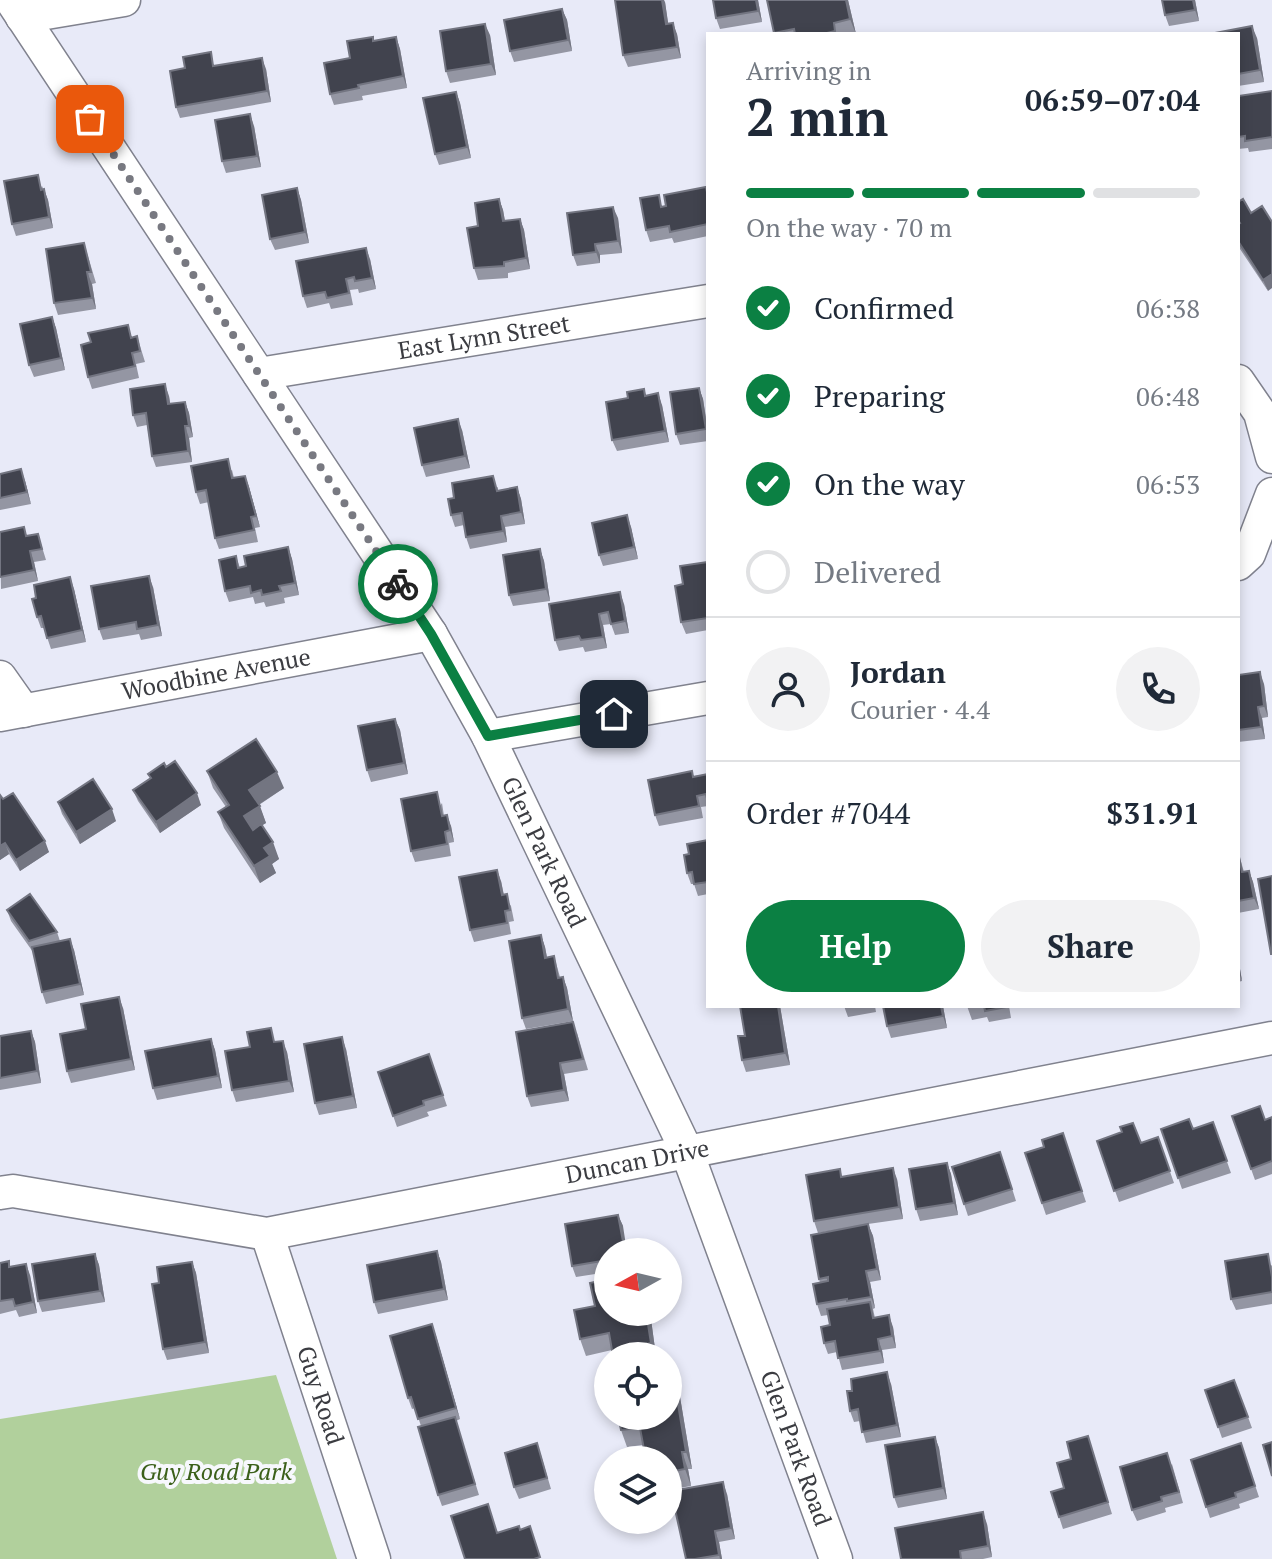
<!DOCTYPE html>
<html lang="en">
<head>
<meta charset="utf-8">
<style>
  :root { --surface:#fff; --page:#f2f2f3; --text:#1f2937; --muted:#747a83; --line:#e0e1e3; --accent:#0b8043 }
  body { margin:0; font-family:"PT Serif",serif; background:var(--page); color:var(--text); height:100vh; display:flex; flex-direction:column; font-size:30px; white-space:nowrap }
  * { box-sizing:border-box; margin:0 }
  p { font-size:26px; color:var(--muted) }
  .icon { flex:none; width:44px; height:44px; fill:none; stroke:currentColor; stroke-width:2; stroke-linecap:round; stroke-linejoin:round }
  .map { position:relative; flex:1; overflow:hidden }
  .drawer { position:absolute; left:706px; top:32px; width:534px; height:976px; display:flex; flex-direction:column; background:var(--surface); border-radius:0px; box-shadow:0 4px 12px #0003 }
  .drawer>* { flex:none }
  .needle { width:52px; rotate:262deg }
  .tools { position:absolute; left:594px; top:1238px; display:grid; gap:16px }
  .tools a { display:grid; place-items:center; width:88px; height:88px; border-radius:50%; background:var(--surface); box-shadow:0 4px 12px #0003; font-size:40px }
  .pin { position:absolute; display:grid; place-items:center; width:68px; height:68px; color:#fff; margin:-34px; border-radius:16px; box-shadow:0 4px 12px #0006 }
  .courier { position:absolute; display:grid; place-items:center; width:80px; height:80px; margin:-40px; border:6px solid #0b8043; border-radius:50%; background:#fff; color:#222; box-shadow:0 2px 10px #0007 }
  .summary em { font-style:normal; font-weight:700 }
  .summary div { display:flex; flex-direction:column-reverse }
  .summary { display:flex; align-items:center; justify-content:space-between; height:136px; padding:0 40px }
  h1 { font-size:52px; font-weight:700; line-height:60px }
  .bar { display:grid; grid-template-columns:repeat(4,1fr); gap:12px 8px; align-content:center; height:96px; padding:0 40px }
  .bar i { height:10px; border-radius:6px; background:var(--line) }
  .bar .current { background:var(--accent) }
  .bar p { grid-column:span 4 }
  .line { display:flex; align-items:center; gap:20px; padding:0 40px; border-top:2px solid var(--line) }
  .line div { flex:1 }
  .round { display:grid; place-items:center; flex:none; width:84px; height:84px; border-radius:42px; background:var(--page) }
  ol { padding:0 40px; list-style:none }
  li { display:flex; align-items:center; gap:24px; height:88px }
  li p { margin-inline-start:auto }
  li .icon { padding:8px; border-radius:50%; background:var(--accent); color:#fff; stroke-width:4 }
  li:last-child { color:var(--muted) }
  li i { width:44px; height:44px; border:4px solid var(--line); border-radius:50% }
  .primary-button { display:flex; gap:16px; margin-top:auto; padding:16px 40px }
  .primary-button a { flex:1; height:92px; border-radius:48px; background:var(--accent); color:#fff; font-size:32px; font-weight:700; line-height:92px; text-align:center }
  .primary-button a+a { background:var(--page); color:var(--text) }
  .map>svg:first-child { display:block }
  .green { fill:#b1d09c }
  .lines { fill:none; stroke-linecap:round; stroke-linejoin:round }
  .minor-casing { stroke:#80828e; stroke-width:35 }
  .minor { stroke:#fff; stroke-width:32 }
  .wall { fill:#9496a3 }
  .shaded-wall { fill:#737581 }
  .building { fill:#41434e; stroke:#737581; stroke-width:2 }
  .done { stroke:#787981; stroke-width:8; stroke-dasharray:0 14.4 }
  .route { stroke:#0b8043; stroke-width:10 }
  .labels { text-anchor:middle; stroke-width:8; stroke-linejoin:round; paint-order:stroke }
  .street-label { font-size:24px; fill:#3b3c41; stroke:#f7f8fd }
  .park-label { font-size:24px; font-style:italic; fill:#3b601a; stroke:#f7f8fd }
</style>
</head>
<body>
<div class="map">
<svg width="1272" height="1559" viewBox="0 0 1272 1559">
  <rect width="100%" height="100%" fill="#e8eaf8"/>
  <path class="green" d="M276,1375L337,1559H0V1419Z"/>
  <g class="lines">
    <defs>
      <g id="minor">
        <path id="s1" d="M11,0L431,634L488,736L687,1152L836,1559"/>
        <path d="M22,17L124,0"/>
        <path id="s2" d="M259,374L708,301"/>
        <path d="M1238,381L1260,413L1272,457"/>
        <path d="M1238,564L1249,554L1272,494"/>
        <path d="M0,677L24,711"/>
        <path id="s3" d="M0,715L431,634"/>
        <path d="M488,736L708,698"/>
        <path id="s4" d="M0,1193L13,1191L267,1234L1272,1038"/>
        <path id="s5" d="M267,1234L374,1559"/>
      </g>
    </defs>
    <use href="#minor" class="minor-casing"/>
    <use href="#minor" class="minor"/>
  </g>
  <path class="wall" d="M713,0H758L762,22L720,29L716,18Z
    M767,0H848L856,34H775Z
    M1195,0L1199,21L1169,26L1165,15Z
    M665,2L668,24L677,34L681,58L628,67L623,55Z
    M562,9L567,20L572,51L514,62L510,51Z
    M1238,34L1257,38L1264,82L1238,86Z
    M490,35L496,75L450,83L446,71Z
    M396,37L400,49L407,88L362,96L363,100L334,105L330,94L350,58L374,41Z
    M215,66L266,69L271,102L180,118L176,107Z
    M1272,91V149L1249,152L1248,148L1238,149V96Z
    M456,92L460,103L471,158L439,165L435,154Z
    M254,126L261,167L226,173L222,161Z
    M42,186L48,200L53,228L16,236L12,224Z
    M297,188L301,200L309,243L275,250L270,239Z
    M708,193V236L674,243L672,238L650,242L646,230L663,207Z
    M499,199L503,210L505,221L520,219L524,230L530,269L508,273V278L478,280L474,268L478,226Z
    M1238,202L1268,291L1238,246Z
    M618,218L622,253L600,255V263L577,266L573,255Z
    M84,243L96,283L92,284L96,309L58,315L54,303Z
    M370,259L376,289L359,293L358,289L350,290L353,305L331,309L329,303L307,308L303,296Z
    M52,317L56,328L65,370L34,377L29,365Z
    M137,336L145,362L136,364L139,378L92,389L88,377L132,337Z
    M699,388L703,399L708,429V441L680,445L676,434Z
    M644,389L646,395L662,405L669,442L617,451L612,440L628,398Z
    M169,396L170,404L185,402L189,413L193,437L189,438L192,462L156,467L152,456L147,425L137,427L133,415Z
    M462,430L470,468L426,477L422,465Z
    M232,470L234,478L245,476L249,487L260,527L255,528L258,542L219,549L215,538L209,502L200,504L196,492Z
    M0,474L25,481L31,504L0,510Z
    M498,487V491L517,487L521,499L525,524L505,527L507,542L470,549L466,537L464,525L455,527L451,515Z
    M631,527L638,559L603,566L599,555Z
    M0,532L27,536L38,534L46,560L34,562L38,581L1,589Z
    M288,547L292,559L299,595L284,598L285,603L266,607L264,602L255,604L253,597L229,602L225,591L236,556L240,568L246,566Z
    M540,549L544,561L550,601L513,606L509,595Z
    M708,562V630L686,634L681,622L683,584Z
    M153,587L162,636L141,640L139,634L103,640L99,629Z
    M74,589L86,642L51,649L44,628H41L37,617Z
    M549,604H624L629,633L615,635L611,624L603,625L607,648L585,652L583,647L559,651L555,640Z
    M1238,675L1264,684L1268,717L1262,718L1265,739L1238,742Z
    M395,719L400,730L408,774L371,782L367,770Z
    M166,767L201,805L160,833L138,801L133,790L150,778L148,774Z
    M207,771L284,788L259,805L266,823L262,825L279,859L272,864L276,873L260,883L224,828L218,812L226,807L213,788Z
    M708,774V806L701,807L703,818L659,826L655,815L694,776Z
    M0,795L49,852L20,871L9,854L0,860Z
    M58,802L116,821L80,844L62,814Z
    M442,803L444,816L451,826L454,842L449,843L451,856L415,862L411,851Z
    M708,840V894L698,896L694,884H691L687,873Z
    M1238,851L1244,872L1249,871L1253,882L1259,909L1238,913Z
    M501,881L504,895L511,906L514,921L509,922L511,934L474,942L470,930Z
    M7,910L57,932L60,941L74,950L84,995L46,1004L42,992L33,952L11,921Z
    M541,935L545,947L547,957L554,956L560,977H563L567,988L573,1021L526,1029L522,1018Z
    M1238,957L1242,981L1238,982Z
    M780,1006L790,1065L746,1072L742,1060Z
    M844,1006H875L876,1012L848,1017Z
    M883,1006H943L947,1028L891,1038L887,1026Z
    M967,1006H1009L1011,1018L989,1022L987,1017L972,1020Z
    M123,1008L135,1070L71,1083L67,1071L86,1029Z
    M31,1031L35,1042L41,1083L0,1090V1036Z
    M577,1033L588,1070L564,1074L569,1101L531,1107L527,1096Z
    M211,1039L215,1050L222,1088L157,1100L153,1088Z
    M276,1042L287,1052L294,1092L236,1102L232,1090Z
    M346,1049L357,1108L319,1115L315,1103Z
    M429,1054L447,1106L427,1112L429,1116L397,1127L378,1072Z
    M1232,1116L1265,1120L1272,1117V1174L1255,1180Z
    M1213,1122L1231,1173L1182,1189L1161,1129H1193Z
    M1122,1132L1141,1143L1158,1137L1174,1183L1119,1202L1097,1141Z
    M1063,1133L1086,1202L1046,1215L1025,1153L1044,1147Z
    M947,1163L951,1174L958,1215L920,1221L916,1209Z
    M1004,1163L1016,1201L968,1216L952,1167Z
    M840,1169L842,1176L897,1179L903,1219L868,1224L873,1236L881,1280L870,1282L875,1308L873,1309L875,1318L893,1327L896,1348L882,1350L884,1363L842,1370L837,1352L828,1354L824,1343L830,1325L828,1315L821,1316L817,1304L820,1283L819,1279L858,1226L818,1233L814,1221Z
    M618,1215L623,1226L608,1252V1272L576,1277L572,1266Z
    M437,1251L441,1262L448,1300L378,1314L374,1302Z
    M95,1254L99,1265L105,1302L42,1312L38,1301Z
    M192,1262L196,1273L209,1353L167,1360L163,1349Z
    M0,1263L30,1275L37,1313L19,1317L16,1310L0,1314Z
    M1272,1265V1304L1236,1310L1231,1299Z
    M608,1312H650L656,1356H613L612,1350L586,1356L580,1339Z
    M436,1336L460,1419L456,1421L479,1495L442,1506L438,1495L421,1426L415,1408L412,1409L408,1398Z
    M674,1380L680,1397L692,1469H688L691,1486L668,1490V1460L643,1445L627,1447L621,1430Z
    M891,1384L901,1437L866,1443L860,1421L854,1422L850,1411Z
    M1205,1390L1248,1417L1252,1428L1222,1438Z
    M1088,1436L1112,1514L1063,1529L1051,1492L1064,1488L1071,1459Z
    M935,1437L939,1448L947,1499L898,1508L894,1497Z
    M1241,1443L1259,1497L1239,1504L1240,1508L1210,1518L1191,1460Z
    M541,1455L551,1489L519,1499L514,1487Z
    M1172,1464L1183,1503L1165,1508L1166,1512L1137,1521L1132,1510Z
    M727,1494L735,1539L719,1542L722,1559H686Z
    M987,1524L992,1557L983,1559H901Z"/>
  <path class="shaded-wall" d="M662,0H664L665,2L670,35L666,24Z
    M756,0H758L762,22L758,11Z
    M846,0H848L856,34L850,19Z
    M1193,0H1195L1199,21L1195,10Z
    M562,9L567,20L572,51L568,40Z
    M673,23L677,34L681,58L677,47Z
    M485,24L490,35L496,75L491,64Z
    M1252,26L1257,38L1264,82L1260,70Z
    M396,37L400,49L407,88L403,76Z
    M262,58L266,69L271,102L267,91Z
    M456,92L460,103L471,158L467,147Z
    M250,114L254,126L261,167L257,156Z
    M297,188L301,200L309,243L305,232Z
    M44,189L48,200L53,228L49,217Z
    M499,199L503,210L507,233L503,221Z
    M613,207L618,218L622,253L618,241Z
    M520,219L524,230L530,269L526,258Z
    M595,244L600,255V263L596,252Z
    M366,248L370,259L376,289L372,278Z
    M87,272L92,284L96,309L92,298Z
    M1272,274V288L1268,291L1263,280Z
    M52,317L56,328L65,370L61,358Z
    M165,384L169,396L172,415L168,404Z
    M699,388L703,399L708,435L706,429Z
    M658,393L662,405L669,442L665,431Z
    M185,402L189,413L193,437L189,426Z
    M458,419L462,430L470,468L465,456Z
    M185,426L189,438L192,462L188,451Z
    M21,469L25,481L31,504L27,492Z
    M245,476L249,487L260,527L256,516Z
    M517,487L521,499L525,524L521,512Z
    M627,515L631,527L638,559L634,547Z
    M501,516L505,527L507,542L503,531Z
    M288,547L292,559L299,595L295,583Z
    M540,549L544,561L550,601L546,589Z
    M30,551L34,562L38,581L34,570Z
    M149,576L153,587L162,636L158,625Z
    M70,577L74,589L86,642L82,630Z
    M620,592L624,604L629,633L625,621Z
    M599,614L603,625L607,648L603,637Z
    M1260,672L1264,684L1268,717L1264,706Z
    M1258,707L1262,718L1265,739L1261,727Z
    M395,719L400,730L408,774L404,763Z
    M277,772L284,788L255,807L249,790Z
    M197,793L201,805L160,833L156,822Z
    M260,806L266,823L250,833L244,816Z
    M112,809L116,821L80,844L76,832Z
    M447,815L451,826L454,842L450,830Z
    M45,841L49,852L20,871L16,860Z
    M273,842L279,859L272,864L276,873L260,883L254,866L264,848Z
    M5,843L9,854L0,860V846Z
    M497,870L501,881L506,907L502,895Z
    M1249,871L1253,882L1259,909L1254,898Z
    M541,935L545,947L549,969L545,958Z
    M70,939L74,950L84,995L80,984Z
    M1238,957L1242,981L1238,970Z
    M563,977L567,988L573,1021L568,1009Z
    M119,997L123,1008L135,1070L131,1059Z
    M778,1006H780L790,1065L785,1053Z
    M941,1006H943L947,1028L943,1016Z
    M31,1031L35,1042L41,1083L37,1071Z
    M342,1037L346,1049L357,1108L353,1096Z
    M211,1039L215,1050L222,1088L218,1076Z
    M283,1041L287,1052L294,1092L289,1081Z
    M560,1063L564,1074L569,1101L564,1090Z
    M947,1163L951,1174L958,1215L954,1203Z
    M893,1168L897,1179L903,1219L899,1207Z
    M618,1215L623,1226L627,1252H625Z
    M868,1224L873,1236L881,1280L877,1269Z
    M437,1251L441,1262L448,1300L444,1289Z
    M95,1254L99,1265L105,1302L100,1291Z
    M192,1262L196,1273L209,1353L205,1342Z
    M26,1264L30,1275L37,1313L33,1302Z
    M866,1271L870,1282L875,1308L871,1297Z
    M646,1312H650L656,1356L651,1343Z
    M889,1315L893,1327L896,1348L892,1336Z
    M432,1324L436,1336L460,1419L456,1408Z
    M878,1339L882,1350L884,1363L880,1351Z
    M887,1372L891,1384L901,1437L897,1425Z
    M674,1380L680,1397L692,1469L686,1452Z
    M935,1437L939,1448L947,1499L943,1488Z
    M682,1452L688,1469L691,1486L685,1469Z
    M723,1482L727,1494L735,1539L731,1528Z
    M983,1512L987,1524L992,1557L988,1546Z
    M715,1531L719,1542L722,1559H720L719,1555Z"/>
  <path class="building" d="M615,0H662L666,24L673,23L677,47L623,55Z
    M713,0H756L758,11L716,18Z
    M767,0H846L850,19L834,23L835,31L823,34H795L794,29L774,33Z
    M1162,0H1193L1195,10L1165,15Z
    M562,9L568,40L510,51L504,20Z
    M485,24L491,64L446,71L440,31Z
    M1252,26L1260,70L1238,74V34L1215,33Z
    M373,37V41L396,37L403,76L358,85L359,88L330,94L324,63L350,58L347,41Z
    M211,52L213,66L262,58L267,91L176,107L170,71L185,68L183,57Z
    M1272,91V137L1245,141V136L1238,137V96Z
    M456,92L467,147L435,154L423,98Z
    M250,114L257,156L222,161L215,120Z
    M38,175L41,190L44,189L49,217L12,224L4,181Z
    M706,187L708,197V224L670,232L669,226L646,230L640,198L659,195L661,207L666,206L664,195Z
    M297,188L305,232L270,239L262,195Z
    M499,199L503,221L520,219L526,258L504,262V266L474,268L467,228L478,226L475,203Z
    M1243,199L1251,213L1262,206L1272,222V274L1263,280L1238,241V224L1240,223L1238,220V202Z
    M613,207L618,241L595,244L596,252L573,255L567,213Z
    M84,243L91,272H87L92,298L54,303L46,249Z
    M366,248L372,278L355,281L354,277L346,279L349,293L327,298L325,292L303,296L296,261Z
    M52,317L61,358L29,365L20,324Z
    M128,325L131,338L137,336L140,351L132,353L135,366L88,377L81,345L91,342L88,333Z
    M165,384L168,404L185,402L189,426H185L188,451L152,456L146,413L133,415L130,389Z
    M699,388L706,429L676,434L670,392Z
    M644,389L645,396L658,393L665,431L612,440L606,402L628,398L627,392Z
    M458,419L465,456L422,465L414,428Z
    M228,459L232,478L245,476L256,516L251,517L254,530L215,538L206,490L196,492L191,466Z
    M21,469L27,492L0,498V474Z
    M493,476L497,491L517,487L521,512L501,516L503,531L466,537L462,513L451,515L448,499L454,498L452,483Z
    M627,515L634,547L599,555L592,523Z
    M24,527L26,536L38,534L42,549L30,551L34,570L0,577V532Z
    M288,547L295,583L279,586L281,591L262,595L261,590L251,593L250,586L225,591L219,560L236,556L238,568L246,566L244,556Z
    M540,549L546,589L509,595L503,555Z
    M708,562V618L681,622L675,586L683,584L680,566Z
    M149,576L158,625L137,629L136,622L99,629L91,586Z
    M70,577L82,630L47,638L41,616L37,617L32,599L36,598L34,585Z
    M620,592L625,621L611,624L608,612L599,614L603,637L581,640L579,636L555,640L549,604Z
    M1260,672L1264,706L1258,707L1261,727L1238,730V675Z
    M395,719L404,763L367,770L358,726Z
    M256,739L277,772L249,790L260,806L244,816L253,830L261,824L273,842L264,848L270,856L254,866L218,812L229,805L207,771Z
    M175,761L197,793L156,822L133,790L151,778L148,774L164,763L166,767Z
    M692,771L693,777L708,774V803L706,794L697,796L699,806L655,815L648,780Z
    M93,779L112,809L76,832L58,802Z
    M437,792L442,816L447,815L450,830L445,832L447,844L411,851L401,799Z
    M13,793L45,841L16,860L5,843L0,846V795L3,799Z
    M708,840V882L694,884L692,872L687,873L684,855L689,854L687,844Z
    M1238,852L1242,872L1249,871L1254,898L1238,901Z
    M497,870L502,895L507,894L510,910L505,911L507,923L470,930L459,877Z
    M1272,876V954H1271L1258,879Z
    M30,894L57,932L29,941L7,910Z
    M541,935L545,958L554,956L558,978L563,977L568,1009L522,1018L509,941Z
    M70,939L80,984L42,992L32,947Z
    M119,997L131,1059L67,1071L60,1034L86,1029L81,1004Z
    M740,1006H778L785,1053L742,1060L738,1036H745Z
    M883,1006H941L943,1016L887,1026Z
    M984,1006H1007V1007L985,1011Z
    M573,1022L583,1059L560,1063L564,1090L527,1096L516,1032Z
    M271,1028L274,1042L283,1041L289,1081L232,1090L225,1051L250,1047L247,1032Z
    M31,1031L37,1071L0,1078V1036Z
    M342,1037L353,1096L315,1103L304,1044Z
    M211,1039L218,1076L153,1088L145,1051Z
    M429,1054L443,1095L423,1101L424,1105L393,1116L378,1072Z
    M1260,1106L1265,1120L1272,1117V1161L1251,1169L1232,1116Z
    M1189,1119L1193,1129L1213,1122L1227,1161L1178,1178L1161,1129Z
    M1133,1123L1141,1143L1158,1137L1170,1171L1114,1191L1097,1141L1122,1132L1120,1127Z
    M1063,1133L1082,1191L1042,1203L1025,1153L1044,1147L1042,1140Z
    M1000,1152L1012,1189L964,1204L952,1167Z
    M947,1163L954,1203L916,1209L909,1169Z
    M893,1168L899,1207L814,1221L806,1175L840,1169L841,1177Z
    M618,1215L625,1252H608V1260L572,1266L565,1224Z
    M868,1224L877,1269L866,1271L871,1297L847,1301V1299L817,1304L813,1284L828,1281V1277L819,1279L811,1235Z
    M437,1251L444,1289L374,1302L367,1265Z
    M95,1254L100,1291L38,1301L32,1264Z
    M1268,1254L1272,1277V1292L1231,1299L1225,1261Z
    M9,1261V1267L26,1264L33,1302L15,1306L13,1299L0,1301V1263Z
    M192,1262L205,1342L163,1349L152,1284L159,1283L157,1267Z
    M608,1279V1312H646L651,1343L646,1344L648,1356H613L609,1333L580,1339L574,1310L595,1306L590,1283Z
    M870,1302L873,1318L889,1315L892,1336L878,1339L880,1351L838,1358L835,1341L824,1343L821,1327L830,1325L827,1309Z
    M432,1324L456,1408L418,1419L411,1397L408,1398L390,1336Z
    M887,1372L897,1425L862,1432L858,1409L850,1411L847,1391H852L851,1379Z
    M674,1380L686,1452H682L685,1469L668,1472V1460H646L640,1428L621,1430L618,1416H668V1381Z
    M1234,1380L1248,1417L1218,1427L1205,1390Z
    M455,1417L475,1484L438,1495L418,1427Z
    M1088,1436L1108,1502L1059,1517L1051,1492L1064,1488L1057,1463L1071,1459L1067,1442Z
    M935,1437L943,1488L894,1497L885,1445Z
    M1272,1442V1476L1263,1445Z
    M537,1443L547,1478L514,1487L505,1453Z
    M1241,1443L1255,1486L1235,1493L1236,1497L1206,1507L1191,1460Z
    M1167,1453L1179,1492L1161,1497L1162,1501L1132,1510L1120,1467Z
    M723,1482L731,1528L715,1531L719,1555L695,1559H686L671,1491Z
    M488,1504L497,1533L519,1526L520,1530L530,1526L540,1557L534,1559H465L451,1516Z
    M983,1512L988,1546L960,1551L961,1559H901L895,1528Z"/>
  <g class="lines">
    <path class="done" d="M90,119L398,584"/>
    <path class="route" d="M398,584L431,634L488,736L614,714"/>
  </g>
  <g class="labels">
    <g class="street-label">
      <text dy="8" stroke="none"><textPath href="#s2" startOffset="228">East Lynn Street</textPath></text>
      <text dy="8" stroke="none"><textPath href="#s3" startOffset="220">Woodbine Avenue</textPath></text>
      <text dy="8" stroke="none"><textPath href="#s1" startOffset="1006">Glen Park Road</textPath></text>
      <text dy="8" stroke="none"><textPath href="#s4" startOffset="648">Duncan Drive</textPath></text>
      <text dy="8" stroke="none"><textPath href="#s5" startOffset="170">Guy Road</textPath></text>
      <text dy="8" stroke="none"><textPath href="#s1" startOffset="1654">Glen Park Road</textPath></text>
    </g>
    <g class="park-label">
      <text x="216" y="1480">Guy Road Park</text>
    </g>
  </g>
</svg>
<div class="tools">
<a><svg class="needle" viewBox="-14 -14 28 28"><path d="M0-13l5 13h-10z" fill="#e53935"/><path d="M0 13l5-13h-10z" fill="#747a83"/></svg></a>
<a><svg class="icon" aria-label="locate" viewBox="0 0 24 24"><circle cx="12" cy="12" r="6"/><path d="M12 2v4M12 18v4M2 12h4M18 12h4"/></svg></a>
<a><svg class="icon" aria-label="layers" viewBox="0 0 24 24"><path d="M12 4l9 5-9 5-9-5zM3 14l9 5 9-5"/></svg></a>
</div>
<div class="pin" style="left:90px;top:119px;background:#ea580c"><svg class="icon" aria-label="bag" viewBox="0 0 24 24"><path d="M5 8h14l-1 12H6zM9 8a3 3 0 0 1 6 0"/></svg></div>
<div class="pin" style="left:614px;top:714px;background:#1f2937"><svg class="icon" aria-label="home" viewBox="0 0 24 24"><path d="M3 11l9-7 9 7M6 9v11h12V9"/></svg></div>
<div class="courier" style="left:398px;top:584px"><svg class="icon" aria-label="bike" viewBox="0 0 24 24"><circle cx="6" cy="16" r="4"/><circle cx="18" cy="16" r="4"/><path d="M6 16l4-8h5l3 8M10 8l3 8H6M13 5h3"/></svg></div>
<section class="drawer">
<div class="summary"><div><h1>2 min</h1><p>Arriving in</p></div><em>06:59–07:04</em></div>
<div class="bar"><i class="current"></i><i class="current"></i><i class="current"></i><i></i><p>On the way · 70 m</p></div>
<ol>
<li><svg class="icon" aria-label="check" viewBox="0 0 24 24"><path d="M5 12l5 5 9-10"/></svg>Confirmed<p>06:38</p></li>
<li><svg class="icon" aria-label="check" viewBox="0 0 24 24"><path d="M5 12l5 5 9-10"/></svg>Preparing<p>06:48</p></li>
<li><svg class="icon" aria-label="check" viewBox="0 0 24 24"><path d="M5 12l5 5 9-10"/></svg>On the way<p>06:53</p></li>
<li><i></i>Delivered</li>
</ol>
<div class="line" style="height:144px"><a class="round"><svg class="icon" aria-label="person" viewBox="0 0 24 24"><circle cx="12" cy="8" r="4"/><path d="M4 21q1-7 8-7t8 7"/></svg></a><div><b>Jordan</b><p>Courier · 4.4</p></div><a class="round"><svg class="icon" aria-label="phone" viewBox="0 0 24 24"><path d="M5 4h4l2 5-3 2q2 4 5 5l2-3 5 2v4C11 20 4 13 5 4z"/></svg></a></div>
<div class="line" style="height:104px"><div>Order #7044</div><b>$31.91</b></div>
<div class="primary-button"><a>Help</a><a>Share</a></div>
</section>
</div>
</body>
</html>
